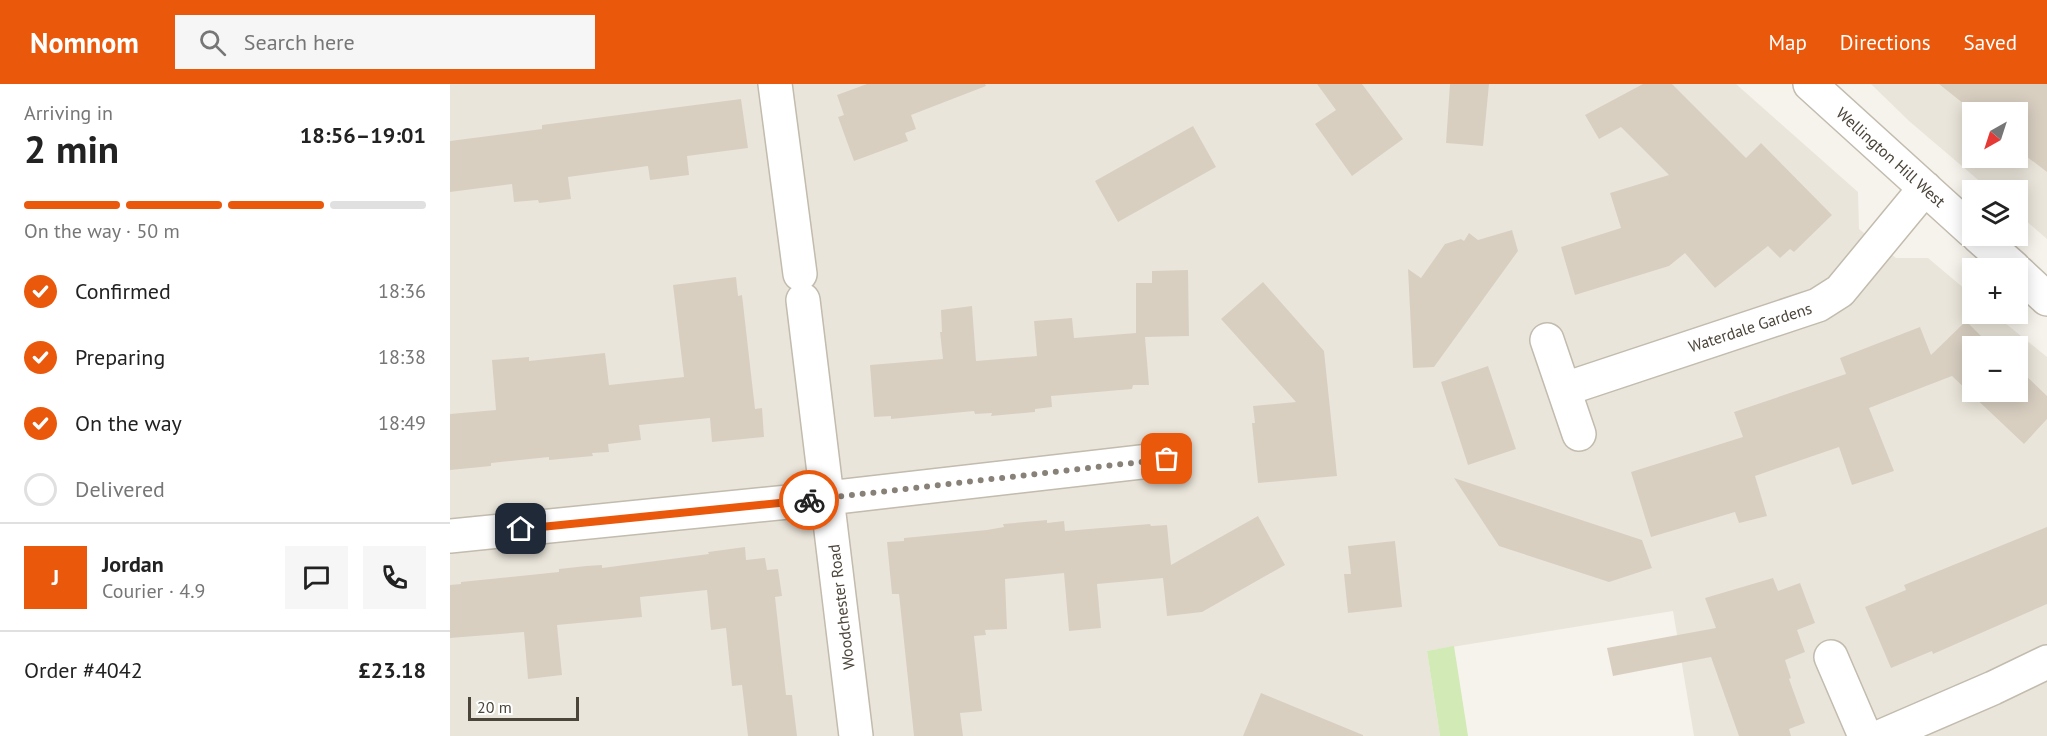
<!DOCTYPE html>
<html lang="en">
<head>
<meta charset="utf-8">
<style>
  :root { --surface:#fff; --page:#f6f6f6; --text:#222; --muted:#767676; --line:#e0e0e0; --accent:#ea580c }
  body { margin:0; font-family:"PT Sans",sans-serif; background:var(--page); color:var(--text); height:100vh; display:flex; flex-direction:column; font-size:22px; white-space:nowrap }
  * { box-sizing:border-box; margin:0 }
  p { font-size:20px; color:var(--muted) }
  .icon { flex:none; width:33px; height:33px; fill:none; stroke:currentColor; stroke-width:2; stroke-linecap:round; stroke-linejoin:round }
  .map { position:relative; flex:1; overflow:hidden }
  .sheet { display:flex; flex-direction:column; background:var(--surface); width:450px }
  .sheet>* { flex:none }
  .needle { width:39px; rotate:219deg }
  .controls { position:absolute; left:1512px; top:18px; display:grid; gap:12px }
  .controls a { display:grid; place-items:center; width:66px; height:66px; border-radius:0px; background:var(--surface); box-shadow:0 3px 15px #0003; font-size:30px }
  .scale { position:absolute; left:18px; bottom:15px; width:111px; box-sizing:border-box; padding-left:6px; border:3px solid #4b4439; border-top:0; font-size:16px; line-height:21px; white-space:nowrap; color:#4b4439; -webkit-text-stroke:4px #fff; paint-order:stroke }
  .pin { position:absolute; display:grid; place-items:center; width:51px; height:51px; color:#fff; margin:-26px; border-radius:12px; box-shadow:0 3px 9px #0006 }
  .courier { position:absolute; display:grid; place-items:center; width:60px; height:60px; margin:-30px; border:4px solid #ea580c; border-radius:50%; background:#fff; color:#222; box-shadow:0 2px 8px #0007 }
  .overview em { font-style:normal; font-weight:700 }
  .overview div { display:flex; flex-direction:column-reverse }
  .overview { display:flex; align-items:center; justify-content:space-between; height:102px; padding:0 24px }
  h1 { font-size:39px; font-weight:700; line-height:45px }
  .bar { display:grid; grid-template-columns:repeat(4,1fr); gap:9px 6px; align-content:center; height:72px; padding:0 24px }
  .bar i { height:8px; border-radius:4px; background:var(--line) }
  .bar .active { background:var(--accent) }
  .bar p { grid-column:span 4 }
  .line { display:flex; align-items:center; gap:15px; padding:0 24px; border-top:2px solid var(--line) }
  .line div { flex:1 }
  .round { display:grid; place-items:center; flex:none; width:63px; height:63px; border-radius:0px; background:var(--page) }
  ol { padding:0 24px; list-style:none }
  li { display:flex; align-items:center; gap:18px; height:66px }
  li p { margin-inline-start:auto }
  li .icon { padding:6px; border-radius:50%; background:var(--accent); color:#fff; stroke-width:4 }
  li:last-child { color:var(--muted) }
  li i { width:33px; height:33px; border:3px solid var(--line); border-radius:50% }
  header { display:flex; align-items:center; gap:36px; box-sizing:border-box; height:84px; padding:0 30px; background:var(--accent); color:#fff }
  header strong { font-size:28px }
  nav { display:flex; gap:33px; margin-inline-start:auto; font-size:21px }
  .search { width:420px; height:54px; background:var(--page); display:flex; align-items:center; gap:15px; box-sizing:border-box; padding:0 21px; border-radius:0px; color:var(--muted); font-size:22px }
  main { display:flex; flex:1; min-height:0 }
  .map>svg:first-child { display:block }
  .residential { fill:#eae5da; fill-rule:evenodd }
  .green { fill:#d2eab5 }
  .building { fill:#d8cfc1 }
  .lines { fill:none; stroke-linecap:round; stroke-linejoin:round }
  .minor-casing { stroke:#c2bbae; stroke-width:36 }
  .minor { stroke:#fff; stroke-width:33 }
  .done { stroke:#878178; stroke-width:6; stroke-dasharray:0 10.8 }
  .route { stroke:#ea580c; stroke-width:8 }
  .labels { text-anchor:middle; stroke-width:5; stroke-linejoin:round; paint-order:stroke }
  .street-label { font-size:16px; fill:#4b4439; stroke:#fff }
</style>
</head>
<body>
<header>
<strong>Nomnom</strong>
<div class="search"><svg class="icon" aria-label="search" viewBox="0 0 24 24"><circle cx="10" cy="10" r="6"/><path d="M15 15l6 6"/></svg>Search here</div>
<nav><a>Map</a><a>Directions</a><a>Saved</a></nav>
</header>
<main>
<section class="sheet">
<div class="overview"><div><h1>2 min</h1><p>Arriving in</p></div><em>18:56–19:01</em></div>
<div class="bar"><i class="active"></i><i class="active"></i><i class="active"></i><i></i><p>On the way · 50 m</p></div>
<ol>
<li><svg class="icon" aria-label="check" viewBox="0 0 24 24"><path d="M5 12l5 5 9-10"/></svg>Confirmed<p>18:36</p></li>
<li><svg class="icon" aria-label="check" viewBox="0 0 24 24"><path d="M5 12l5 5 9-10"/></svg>Preparing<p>18:38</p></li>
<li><svg class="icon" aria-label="check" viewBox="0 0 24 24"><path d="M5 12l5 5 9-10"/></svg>On the way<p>18:49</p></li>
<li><i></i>Delivered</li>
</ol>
<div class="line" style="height:108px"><b class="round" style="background:var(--accent);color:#fff">J</b><div><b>Jordan</b><p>Courier · 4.9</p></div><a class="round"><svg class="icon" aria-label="chat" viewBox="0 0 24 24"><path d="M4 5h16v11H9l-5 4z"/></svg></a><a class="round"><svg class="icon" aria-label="phone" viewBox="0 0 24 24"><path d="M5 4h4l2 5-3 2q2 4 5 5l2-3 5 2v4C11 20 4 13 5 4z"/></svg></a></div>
<div class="line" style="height:78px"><div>Order #4042</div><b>£23.18</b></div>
</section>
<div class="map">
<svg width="1597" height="652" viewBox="0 0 1597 652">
  <rect width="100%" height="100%" fill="#f6f3ec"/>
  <path class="residential" d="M0,0H1286L1408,108L1409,145L1446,174H1478L1522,211V230H1544L1597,273V652H1244L1223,527L977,567L990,652H0ZM1522,262H1568V308H1522Z
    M1421,0H1597V155L1568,130V106H1540L1459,37ZM1522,28H1568V74H1522Z"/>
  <path class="green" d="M1004,562L1018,652H990L977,567Z"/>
  <path class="building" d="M417,0H535L536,2L461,31L466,45L455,49L458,57L404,77L388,33L394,31L387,11Z
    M867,0H912L953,55L902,92L865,40L886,26Z
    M1000,0H1039L1033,62L996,59Z
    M1193,0H1222L1296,74L1311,59L1382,131L1344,168L1340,165L1330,174L1318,162L1265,204L1235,169L1219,182L1125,211L1111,163L1171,144L1160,109L1219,91L1171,43L1149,55L1135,31Z
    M1489,0H1597V88L1568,66V28H1524Z
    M291,15L298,64L237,72L239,91L200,96L198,82L118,93L121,115L89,119L88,116L64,118L62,100L0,108V57L92,45V41Z
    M743,42L766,83L668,138L645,97Z
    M1062,146L1068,167L984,283L963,284L958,185L971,194L995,160L1011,155L1014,157L1019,149L1028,156Z
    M738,186L739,252L695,253L699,301H683L682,305L601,312L602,323L585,325V328L541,332L542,329L525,330L524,327L441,335V332L424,333L420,281L493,275L490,248H492L491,226L522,222L526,277L587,272L584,237L622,234L624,254L686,249V199H702V187Z
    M286,193L288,212L292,211L305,325L312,324L314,353L262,358L260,334L189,341L191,356L158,360L159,368L142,369L143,372L99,376V373L41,379V382L0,386V330L46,326L42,276L79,273V277L155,269L159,301L234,293L223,201Z
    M813,198L874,267L887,392L808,399L802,339H805L803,322L846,318L771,235Z
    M1516,237L1541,262H1522V308H1568V284L1597,312V335L1574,360L1502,292L1419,324L1444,387L1402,401L1389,363L1305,392L1317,432L1289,439L1285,428L1201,453L1181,388L1293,353L1284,328L1396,290L1390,274L1470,243L1481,271Z
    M1038,282L1066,365L1018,381L991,298Z
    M1004,394L1192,456L1202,484L1159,498L1049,462Z
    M808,432L835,481L752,528L717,532L713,494L647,500L651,544L619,547L614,489L555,495L557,545L535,546L536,551L524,552L532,627L510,629L513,652H464L449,510H442L437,458L454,457V454L537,446L554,443L553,440L597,436V439L614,437L615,447L700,440L701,442L717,441L721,481Z
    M1597,443V520L1483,570L1482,567L1441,584L1415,523L1456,506L1454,501Z
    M945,457L952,523L898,529L894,490H901L898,462Z
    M295,463L296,476L315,474L317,486L328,485L332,512L325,513L330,558L336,611H342L347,652H298L292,601L282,602L276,544L261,546L257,506L190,513L192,533L107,541L112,591L78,595L74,548L0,554V501L11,500V498L109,488V485L136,482L152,481V484L259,470L258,468Z
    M1323,494L1328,507L1350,499L1365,539L1347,546L1355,568L1335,576L1341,594L1339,595L1355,639L1339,645L1341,652H1289L1261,573L1163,592L1157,564L1266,544L1255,514Z
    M811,609L913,651V652H793Z"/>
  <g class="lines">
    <defs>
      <path id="minor" d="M325,0L350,190
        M1360,0L1522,147
        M1528,152L1564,184
        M1568,188L1597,215
        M353,216L406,652
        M1097,256L1129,350
        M1115,305L1368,221L1390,207L1475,104
        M0,452L378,414L717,375
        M1381,573L1415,652
        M1432,652L1543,604L1597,578"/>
    </defs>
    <use href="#minor" class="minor-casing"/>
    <use href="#minor" class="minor"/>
  </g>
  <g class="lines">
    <path class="done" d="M359,416L717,375"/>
    <path class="route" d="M71,445L359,416"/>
  </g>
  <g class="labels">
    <g class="street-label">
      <text transform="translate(1441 73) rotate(42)" y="6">Wellington Hill West</text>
      <text transform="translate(1300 243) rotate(-18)" y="6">Waterdale Gardens</text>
      <text transform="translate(391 523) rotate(-97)" y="6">Woodchester Road</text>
    </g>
  </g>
</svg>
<div class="controls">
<a><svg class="needle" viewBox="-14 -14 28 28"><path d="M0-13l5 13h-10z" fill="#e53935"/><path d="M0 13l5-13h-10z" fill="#767676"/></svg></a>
<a><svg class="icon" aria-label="layers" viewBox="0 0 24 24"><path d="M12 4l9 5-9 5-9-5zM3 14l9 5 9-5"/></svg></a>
<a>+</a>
<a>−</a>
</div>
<div class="scale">20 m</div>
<div class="pin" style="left:717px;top:375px;background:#ea580c"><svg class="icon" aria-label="bag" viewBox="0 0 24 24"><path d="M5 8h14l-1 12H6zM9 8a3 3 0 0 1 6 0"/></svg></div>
<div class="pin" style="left:71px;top:445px;background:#1f2937"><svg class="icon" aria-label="home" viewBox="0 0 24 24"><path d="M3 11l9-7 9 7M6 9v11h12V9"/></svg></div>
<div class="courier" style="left:359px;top:416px"><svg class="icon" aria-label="bike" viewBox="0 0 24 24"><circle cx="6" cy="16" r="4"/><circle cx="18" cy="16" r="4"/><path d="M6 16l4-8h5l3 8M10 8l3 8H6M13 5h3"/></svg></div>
</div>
</main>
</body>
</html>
